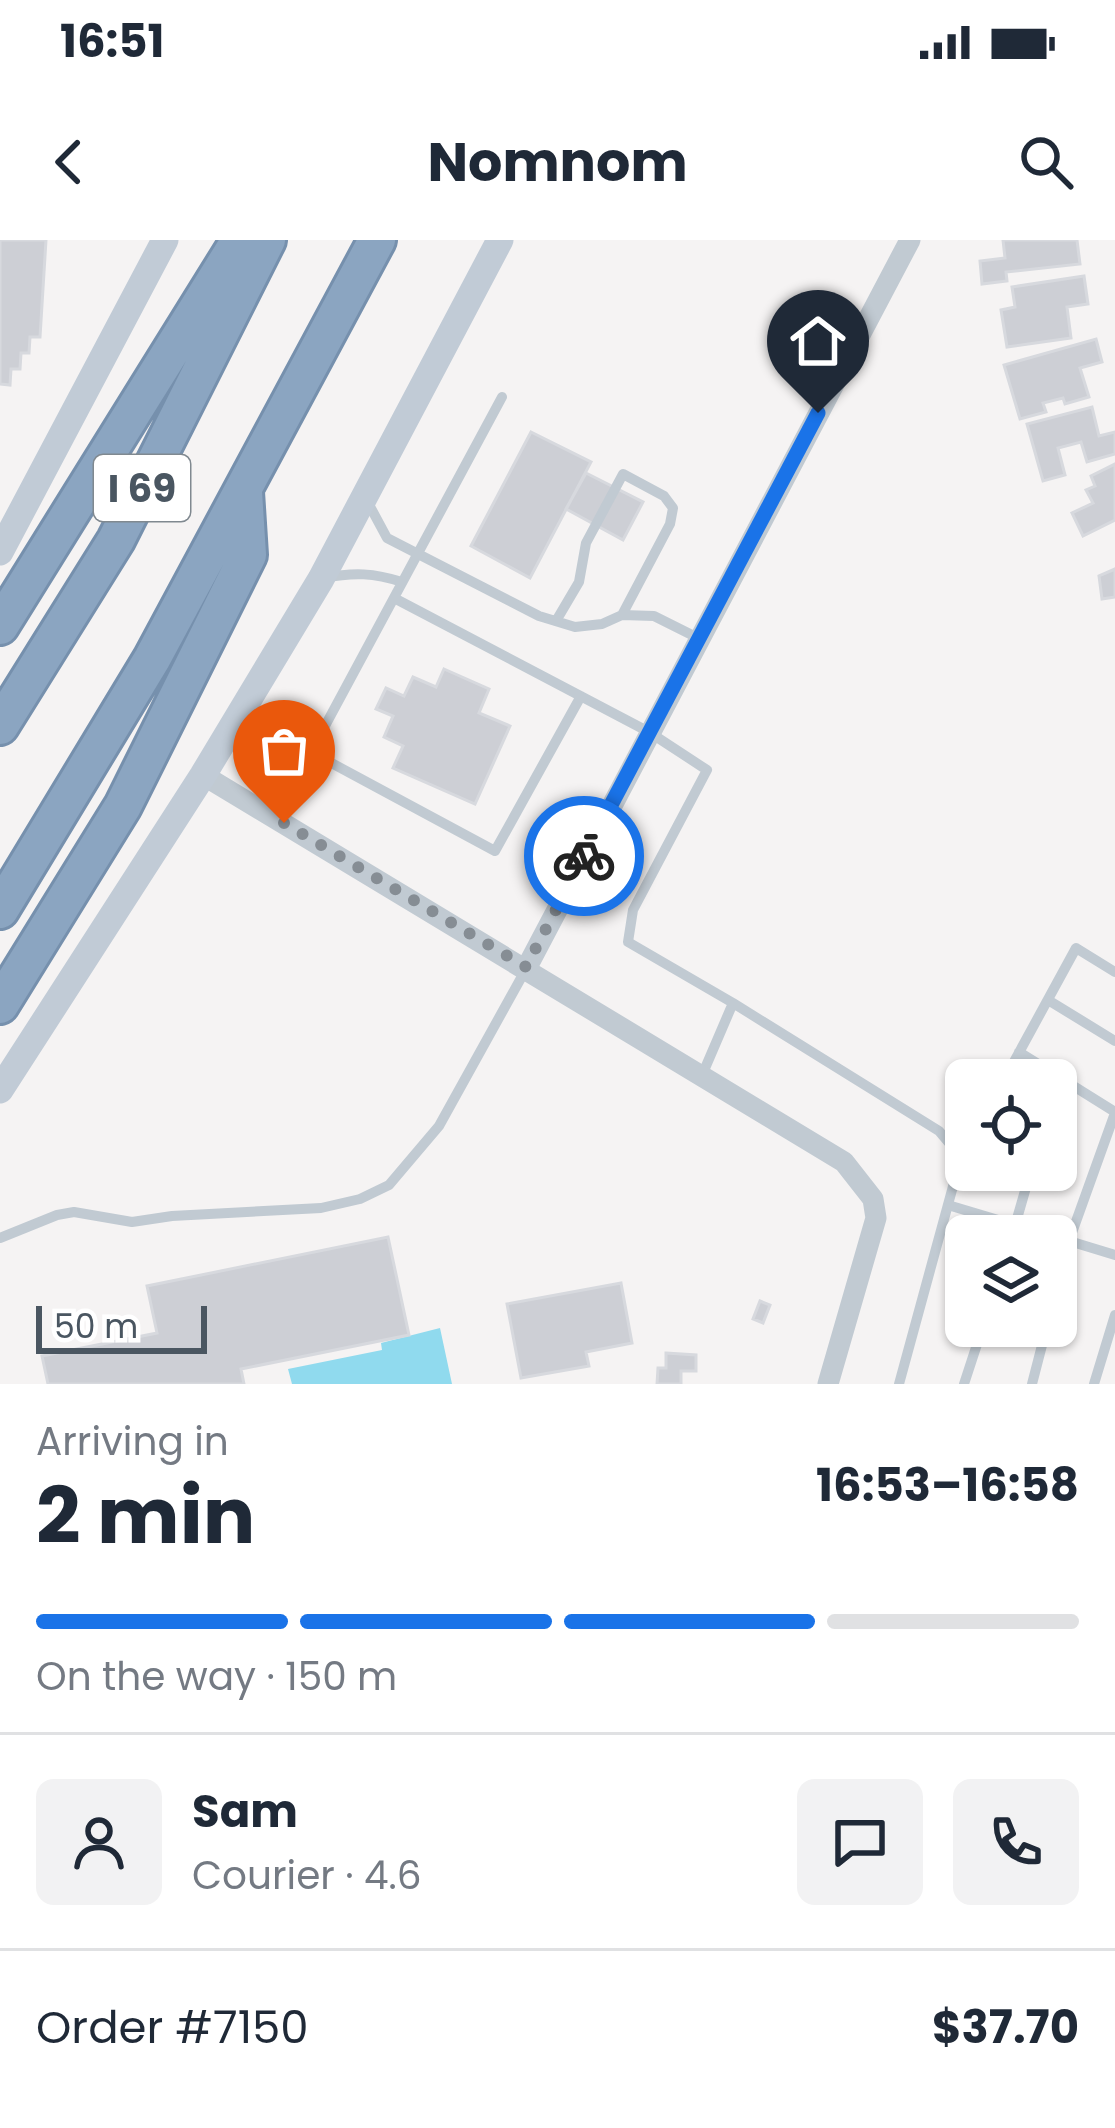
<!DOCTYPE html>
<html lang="en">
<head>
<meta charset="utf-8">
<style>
  :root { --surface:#fff; --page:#f2f2f3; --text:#1f2937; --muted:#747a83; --line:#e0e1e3; --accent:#1a73e8 }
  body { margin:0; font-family:Poppins,sans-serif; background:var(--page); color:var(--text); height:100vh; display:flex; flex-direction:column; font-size:45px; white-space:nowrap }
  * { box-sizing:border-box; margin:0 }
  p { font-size:39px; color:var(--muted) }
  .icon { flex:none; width:66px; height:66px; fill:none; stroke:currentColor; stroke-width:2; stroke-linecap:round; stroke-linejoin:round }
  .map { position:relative; height:1144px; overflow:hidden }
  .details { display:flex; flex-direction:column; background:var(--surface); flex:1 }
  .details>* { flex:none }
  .tools { position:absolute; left:945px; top:819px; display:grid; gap:24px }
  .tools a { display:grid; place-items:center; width:132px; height:132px; border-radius:18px; background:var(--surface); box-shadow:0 3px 9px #0004; font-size:60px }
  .scale { position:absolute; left:36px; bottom:30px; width:171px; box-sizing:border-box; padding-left:12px; border:6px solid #4a5661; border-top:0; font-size:33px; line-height:42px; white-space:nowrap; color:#4a5661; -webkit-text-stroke:9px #fff; paint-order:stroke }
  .pin { position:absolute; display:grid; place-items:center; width:102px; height:102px; color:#fff; margin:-123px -51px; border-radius:50% 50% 50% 0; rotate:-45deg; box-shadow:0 0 12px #0007 }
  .pin .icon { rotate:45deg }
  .courier { position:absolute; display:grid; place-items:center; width:120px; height:120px; margin:-60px; border:9px solid #1a73e8; border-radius:50%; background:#fff; color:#222; box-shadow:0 3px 15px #0007 }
  .overview em { font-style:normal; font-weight:700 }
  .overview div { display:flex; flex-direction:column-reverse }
  .overview { display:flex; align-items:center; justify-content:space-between; height:204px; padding:0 36px }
  h1 { font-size:78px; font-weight:700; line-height:90px }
  .bar { display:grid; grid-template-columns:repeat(4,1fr); gap:18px 12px; align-content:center; height:144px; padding:0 36px }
  .bar i { height:15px; border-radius:9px; background:var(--line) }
  .bar .on { background:var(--accent) }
  .bar p { grid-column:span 4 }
  .line { display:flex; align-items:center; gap:30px; padding:0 36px; border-top:3px solid var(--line) }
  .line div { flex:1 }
  .round { display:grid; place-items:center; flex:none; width:126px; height:126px; border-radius:18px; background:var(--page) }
  .status { display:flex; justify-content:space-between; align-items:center; height:84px; padding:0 60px; background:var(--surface); direction:ltr }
  .status svg { height:33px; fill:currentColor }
  header { display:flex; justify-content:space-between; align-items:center; height:156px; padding:0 36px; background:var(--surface); font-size:54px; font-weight:700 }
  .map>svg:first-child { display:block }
  .water { fill:#90daee }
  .building { fill:#cdcfd5; stroke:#d7d9de; stroke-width:3 }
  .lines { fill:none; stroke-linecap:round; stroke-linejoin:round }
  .motorway-casing { stroke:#7690ad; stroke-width:42 }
  .service { stroke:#c1cad2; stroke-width:10 }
  .minor { stroke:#c1cad2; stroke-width:21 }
  .secondary { stroke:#c1cbd6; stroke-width:27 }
  .motorway { stroke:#8ba5c1; stroke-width:36 }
  .done { stroke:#868d94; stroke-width:12; stroke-dasharray:0 21.6 }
  .route { stroke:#1a73e8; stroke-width:15 }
  .labels { text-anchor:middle; stroke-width:10; stroke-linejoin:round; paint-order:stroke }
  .shield { fill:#fff; stroke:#808990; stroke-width:3 }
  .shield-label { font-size:39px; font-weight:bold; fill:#4a5661 }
</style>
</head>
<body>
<div class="status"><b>16:51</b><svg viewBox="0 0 49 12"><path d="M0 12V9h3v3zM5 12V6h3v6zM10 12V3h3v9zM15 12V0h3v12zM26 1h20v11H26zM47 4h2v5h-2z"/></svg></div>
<header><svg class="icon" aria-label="back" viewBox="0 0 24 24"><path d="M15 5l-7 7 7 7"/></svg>Nomnom<svg class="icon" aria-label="search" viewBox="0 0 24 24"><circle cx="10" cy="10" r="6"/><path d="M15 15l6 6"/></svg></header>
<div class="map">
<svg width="1115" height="1144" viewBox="0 0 1115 1144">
  <rect width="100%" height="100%" fill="#f5f3f3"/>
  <path class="water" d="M440,1088L452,1144H292L288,1129L382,1110L381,1103Z"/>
  <path class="building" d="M0,0H46L40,97H30L29,113H21L20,129H11L10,145L0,144Z
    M1003,0H1077L1080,24L1006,32L1007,41L982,44L980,21L1005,18Z
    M1084,36L1088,64L1067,67L1071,98L1007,107L1001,70L1015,67L1012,47Z
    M1096,99L1102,122L1080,128L1089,157L1065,164L1063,158L1043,163L1046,172L1020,179L1004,125Z
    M1092,167L1099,196L1115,192V214L1087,222L1081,202L1058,208L1065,235L1043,241L1027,184Z
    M531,192L591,222L530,338L471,306Z
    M1115,224V280L1083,296L1072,273L1093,263L1086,250L1095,246L1091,236Z
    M586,233L643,262L623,300L566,269Z
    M1115,329V357L1102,359L1099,336Z
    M444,429L489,449L479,473L510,486L475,564L393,528L403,506L384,497L393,476L376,469L386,448L404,456L413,437L436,447Z
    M388,997L409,1095L241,1129L244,1144H48L42,1116L157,1093L147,1046Z
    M621,1043L632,1103L586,1112L589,1126L521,1138L507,1064Z
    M760,1061L770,1065L763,1083L753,1079Z
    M666,1113L696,1115V1131H681V1144H657L658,1128H666Z"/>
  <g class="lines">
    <defs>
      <path id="motorway" d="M0,386L240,0
        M0,486L116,300L267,0
        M0,670L152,419L377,0
        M0,765L123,566L248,315L244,252"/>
    </defs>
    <use href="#motorway" class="motorway-casing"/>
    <path class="service" d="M502,157L311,512L495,611L581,456
      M366,259L387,298L539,376L575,387L602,384L622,375L654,376L698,398
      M324,338C354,332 374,333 402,342
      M394,358L649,492L707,530L633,670L628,702L733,763L703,833
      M556,381L579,342L586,303L623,234L664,256L673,268L670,284L622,375
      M1048,760L1115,801
      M733,763L939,891L961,917L899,1144
      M1019,812L1115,872
      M1004,840L1076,708L1115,732
      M948,965L1051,996
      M1012,996L1031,930
      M1056,997L1115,1015
      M0,998L57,975L74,972L132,982L172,976L321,968L360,959L389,945L439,886L526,729
      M1056,1052L1069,1001L1115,873
      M964,1144L983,1086
      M1032,1144L1047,1086
      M1094,1144L1115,1075"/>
    <path class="minor" d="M203,535L844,922L873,959L876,978L828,1144
      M527,727L910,0"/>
    <path class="secondary" d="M0,312L165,0
      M0,850L203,535L321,339L500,0"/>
    <use href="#motorway" class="motorway"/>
  </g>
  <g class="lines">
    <path class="done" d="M284,583L526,727L584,616"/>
    <path class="route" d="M584,616L818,173"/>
  </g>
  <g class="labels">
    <rect class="shield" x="94" y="215" width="96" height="66" rx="9"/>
    <g class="shield-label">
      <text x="142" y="262">I 69</text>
    </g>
  </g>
</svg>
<div class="tools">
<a><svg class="icon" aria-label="locate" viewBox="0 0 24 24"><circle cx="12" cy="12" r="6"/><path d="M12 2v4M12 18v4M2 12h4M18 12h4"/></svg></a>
<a><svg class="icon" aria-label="layers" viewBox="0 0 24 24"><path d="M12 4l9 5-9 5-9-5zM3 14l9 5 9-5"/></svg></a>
</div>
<div class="scale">50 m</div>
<div class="pin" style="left:284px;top:583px;background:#ea580c"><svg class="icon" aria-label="bag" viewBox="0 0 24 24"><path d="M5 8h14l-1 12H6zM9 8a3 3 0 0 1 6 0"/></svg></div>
<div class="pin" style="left:818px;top:173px;background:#1f2937"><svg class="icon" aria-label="home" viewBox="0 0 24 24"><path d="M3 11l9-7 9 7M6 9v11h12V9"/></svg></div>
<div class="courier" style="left:584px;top:616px"><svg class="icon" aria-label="bike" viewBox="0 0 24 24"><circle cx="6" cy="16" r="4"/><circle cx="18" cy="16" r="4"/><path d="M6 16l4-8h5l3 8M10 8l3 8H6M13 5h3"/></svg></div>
</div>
<section class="details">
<div class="overview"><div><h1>2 min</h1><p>Arriving in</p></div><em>16:53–16:58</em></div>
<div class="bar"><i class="on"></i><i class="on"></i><i class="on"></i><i></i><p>On the way · 150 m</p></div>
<div class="line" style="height:216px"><a class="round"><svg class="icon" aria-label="person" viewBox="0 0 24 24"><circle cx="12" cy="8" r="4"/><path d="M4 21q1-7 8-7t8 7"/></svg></a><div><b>Sam</b><p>Courier · 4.6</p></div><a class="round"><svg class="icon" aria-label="chat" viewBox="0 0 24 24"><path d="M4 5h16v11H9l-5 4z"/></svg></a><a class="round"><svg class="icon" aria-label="phone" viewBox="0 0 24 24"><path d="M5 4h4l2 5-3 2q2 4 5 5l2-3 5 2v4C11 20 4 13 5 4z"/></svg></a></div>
<div class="line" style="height:156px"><div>Order #7150</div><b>$37.70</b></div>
</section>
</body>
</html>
